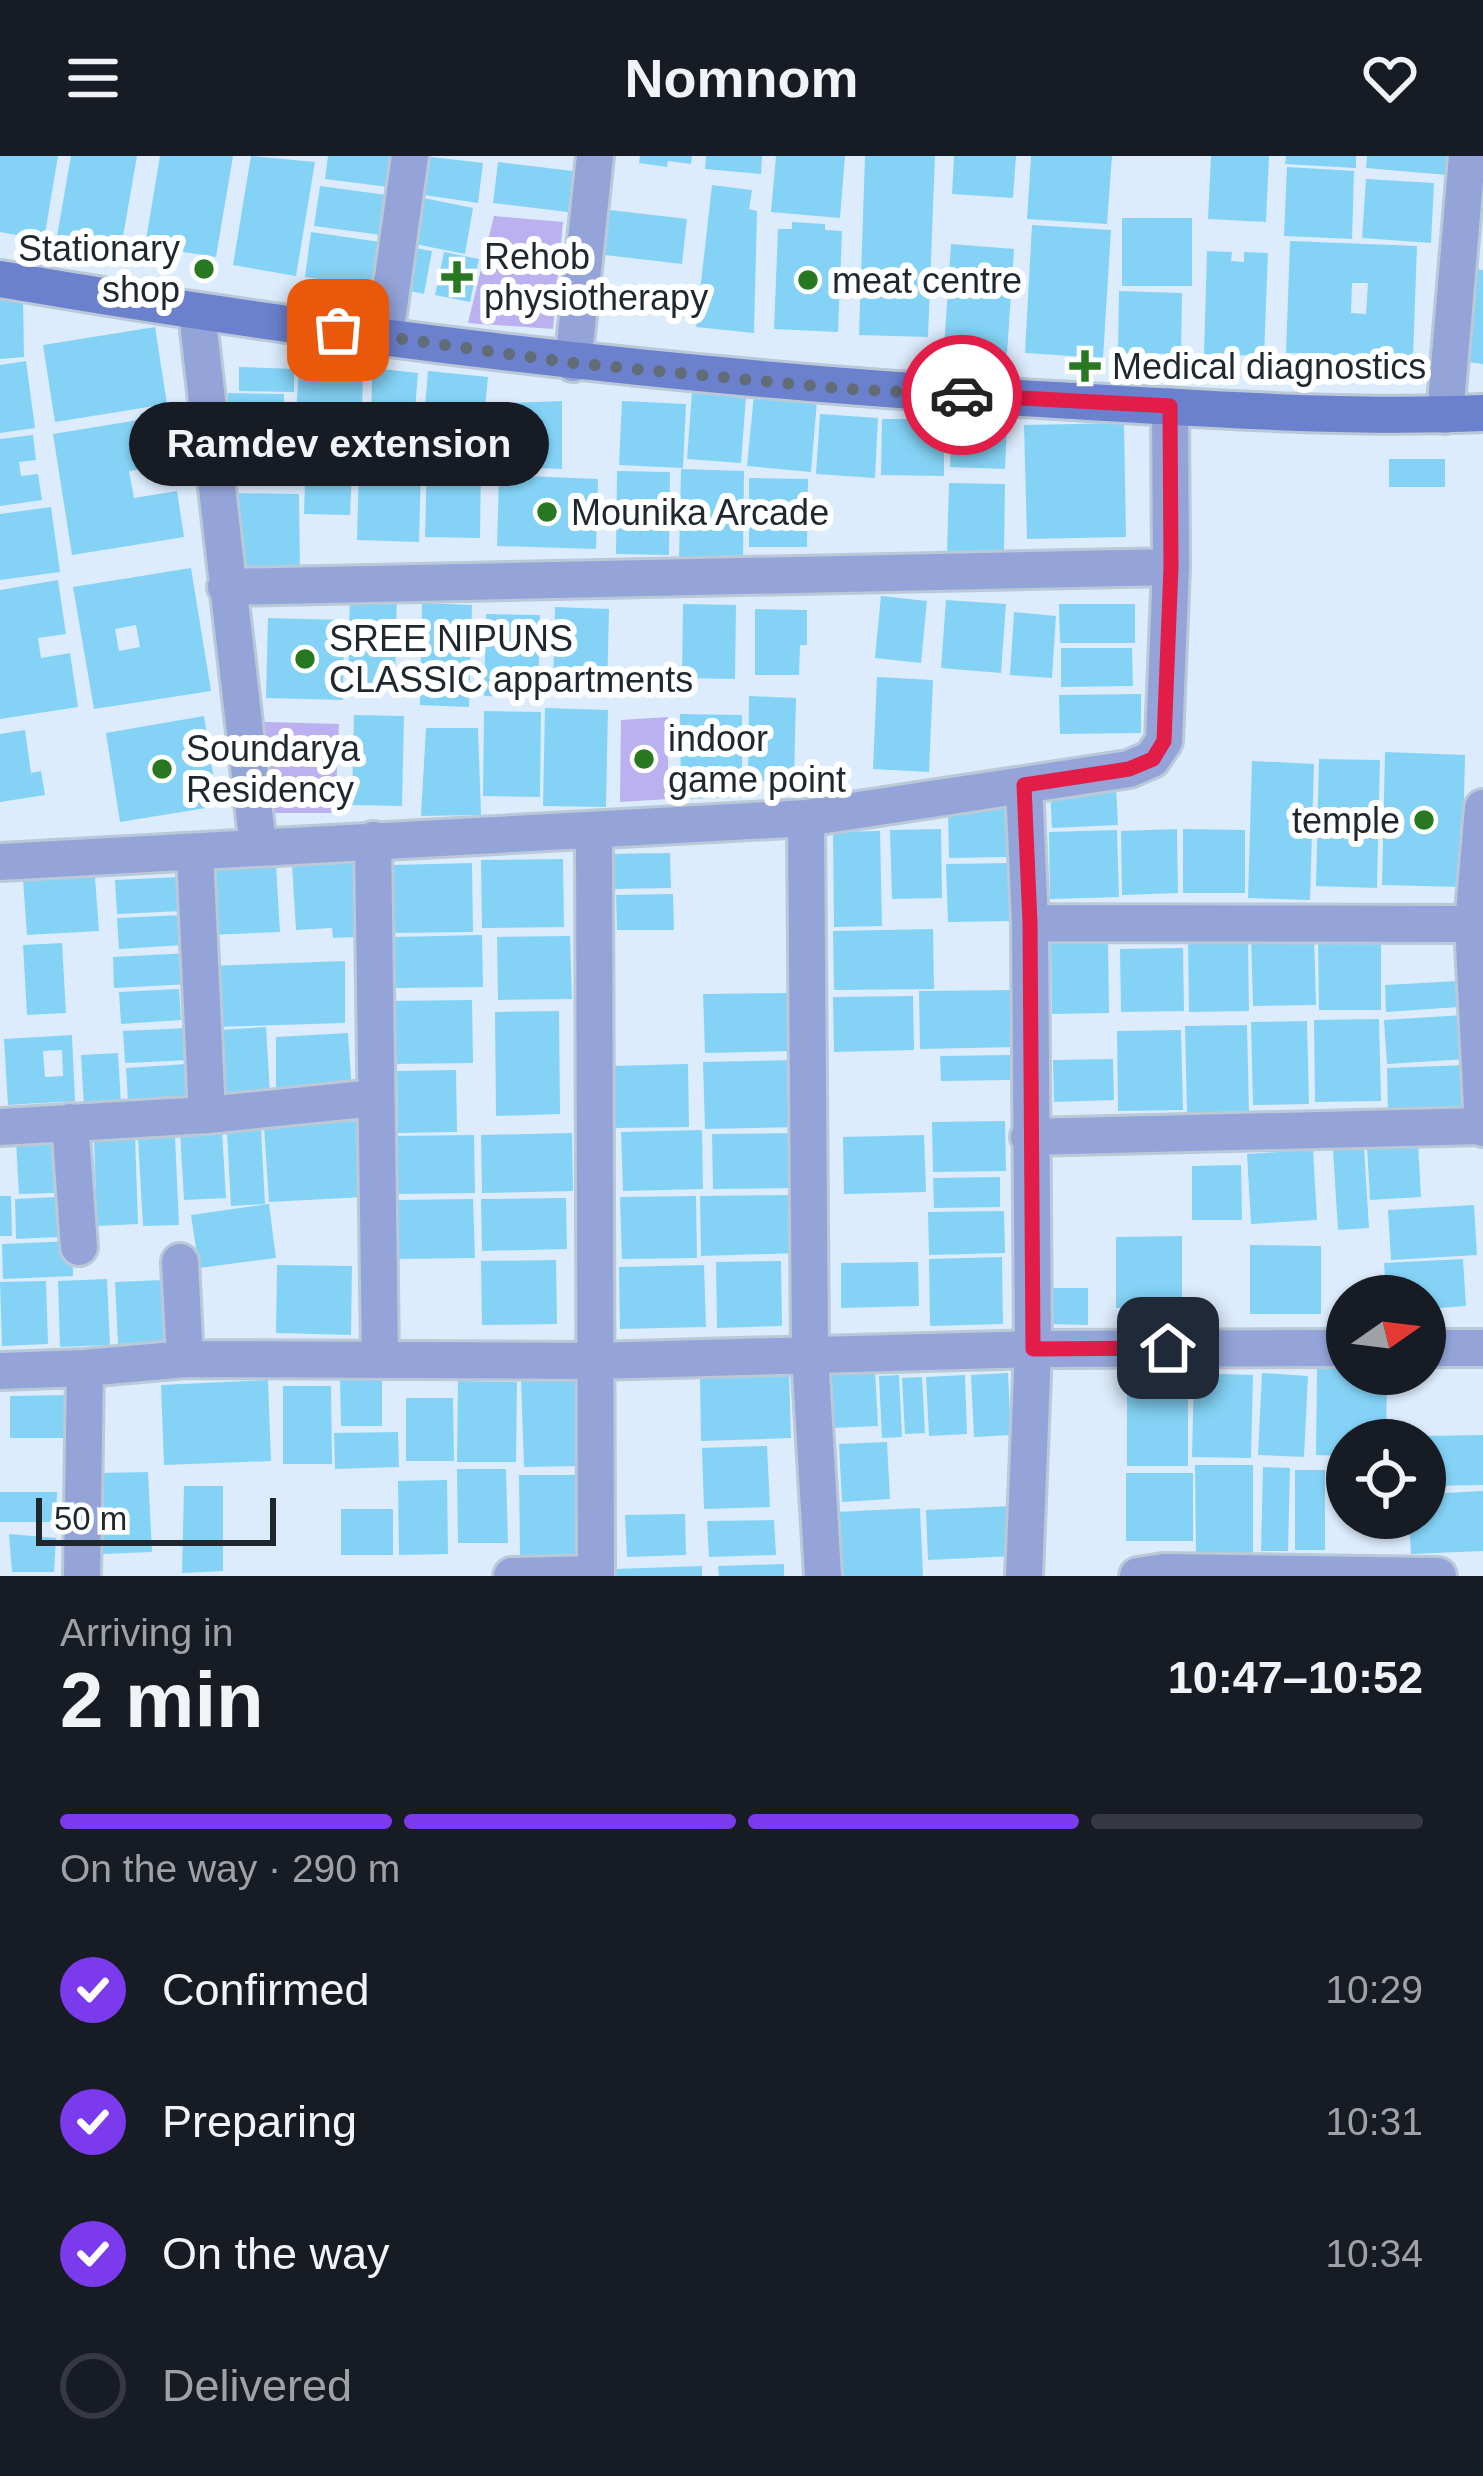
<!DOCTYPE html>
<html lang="en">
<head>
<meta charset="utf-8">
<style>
  :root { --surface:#171b24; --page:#242831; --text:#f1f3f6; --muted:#9ea1a6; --line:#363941; --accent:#7c3aed }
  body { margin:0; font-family:Helvetica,sans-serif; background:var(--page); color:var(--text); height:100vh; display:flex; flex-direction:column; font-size:45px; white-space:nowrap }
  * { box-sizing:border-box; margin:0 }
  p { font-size:39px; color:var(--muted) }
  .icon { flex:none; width:66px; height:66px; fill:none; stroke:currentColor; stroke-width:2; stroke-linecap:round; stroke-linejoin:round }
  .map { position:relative; height:1420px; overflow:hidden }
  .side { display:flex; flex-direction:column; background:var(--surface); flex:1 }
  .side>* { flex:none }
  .needle { width:78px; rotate:76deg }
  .tools { position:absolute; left:1326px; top:1119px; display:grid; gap:24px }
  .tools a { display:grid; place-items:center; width:120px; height:120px; border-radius:50%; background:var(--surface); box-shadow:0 3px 9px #0004; font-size:60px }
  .scale { position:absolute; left:36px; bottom:30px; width:240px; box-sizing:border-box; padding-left:12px; border:6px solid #1f272f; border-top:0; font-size:33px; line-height:42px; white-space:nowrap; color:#1f272f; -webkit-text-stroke:9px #fff; paint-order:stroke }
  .pin { position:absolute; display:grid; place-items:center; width:102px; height:102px; color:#fff; margin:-51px; border-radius:24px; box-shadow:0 6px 18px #0006 }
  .courier { position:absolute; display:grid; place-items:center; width:120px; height:120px; margin:-60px; border:9px solid #e11d48; border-radius:50%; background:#fff; color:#222; box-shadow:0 3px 15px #0007 }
  .bubble { position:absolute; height:84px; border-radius:42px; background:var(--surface); box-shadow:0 3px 9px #0004; font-size:39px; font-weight:600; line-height:84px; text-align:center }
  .head em { font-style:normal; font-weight:600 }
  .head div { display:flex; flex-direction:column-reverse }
  .head { display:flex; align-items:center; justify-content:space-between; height:204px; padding:0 60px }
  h1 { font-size:78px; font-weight:600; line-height:90px }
  .bar { display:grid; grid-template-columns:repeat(4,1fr); gap:18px 12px; align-content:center; height:144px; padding:0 60px }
  .bar i { height:15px; border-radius:9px; background:var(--line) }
  .bar .current { background:var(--accent) }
  .bar p { grid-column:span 4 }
  ol { padding:0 60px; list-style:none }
  li { display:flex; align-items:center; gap:36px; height:132px }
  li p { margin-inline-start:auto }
  li .icon { padding:12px; border-radius:50%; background:var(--accent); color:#fff; stroke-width:4 }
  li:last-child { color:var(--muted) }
  li i { width:66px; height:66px; border:6px solid var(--line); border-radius:50% }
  header { display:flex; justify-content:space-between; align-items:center; height:156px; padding:0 60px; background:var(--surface); font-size:54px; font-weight:600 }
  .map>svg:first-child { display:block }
  .green { fill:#bbb0f0 }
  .building { fill:#84d3f6; fill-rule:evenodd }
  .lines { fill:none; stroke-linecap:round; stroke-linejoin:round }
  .street-casing { stroke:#bac9d8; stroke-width:42 }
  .secondary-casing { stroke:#bac9d8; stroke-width:42 }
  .street { stroke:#94a4d9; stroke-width:36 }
  .secondary { stroke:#6b81ce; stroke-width:36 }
  .done { stroke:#616c77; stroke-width:12; stroke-dasharray:0 21.6 }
  .route { stroke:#e11d48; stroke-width:15 }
  .poi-dot { fill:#287821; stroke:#fff; stroke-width:4.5 }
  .labels { text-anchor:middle; stroke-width:12; stroke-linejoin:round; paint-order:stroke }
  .poi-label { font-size:36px; fill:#1f272f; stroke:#fff; text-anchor:start }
</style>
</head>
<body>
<header><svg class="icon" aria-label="menu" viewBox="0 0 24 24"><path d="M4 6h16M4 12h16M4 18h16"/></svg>Nomnom<svg class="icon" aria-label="heart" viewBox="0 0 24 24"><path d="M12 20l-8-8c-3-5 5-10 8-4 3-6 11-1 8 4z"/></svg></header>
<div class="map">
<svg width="1483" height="1420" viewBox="0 0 1483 1420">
  <rect width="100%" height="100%" fill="#dcecfd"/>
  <path class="green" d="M494,60L563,66L553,173L468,167Z
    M668,561V643L620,646L621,564Z
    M265,566L339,568L335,657H268Z"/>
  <path class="building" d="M0,0H58L44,84L0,76Z
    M71,0H137L121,92L57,80Z
    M160,0H233L216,101L145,90Z
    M251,0L315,6L296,120L233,109Z
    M328,0H401L397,32L325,23Z
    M423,0L483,7L478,47L418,38Z
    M640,0H692L691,8L668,5L667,11L639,7Z
    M706,0H762L761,18L705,13Z
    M776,0H845L840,62L771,56Z
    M865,0H935L928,181L859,179Z
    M954,0H1016L1013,42L952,38Z
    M1031,0H1112L1107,68L1027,63Z
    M1211,0H1269L1266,66L1208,63Z
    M1286,0H1356V12L1285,8Z
    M1367,0H1449L1447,19L1366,12Z
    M498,6L573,15L568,56L493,47Z
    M1287,11L1354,15L1352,83L1284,80Z
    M1366,23L1434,27L1431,87L1362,82Z
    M712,29L752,34L749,53L757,55L754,177L696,171Z
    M320,30L394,40L389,80L314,70Z
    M413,40L473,52L465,98L405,86Z
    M610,54L687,63L682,108L605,99Z
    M1122,62H1192V130H1122Z
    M792,66L825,68V74L842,75L838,176L774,173L778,73H792Z
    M1032,69L1111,74L1103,202L1025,197Z
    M311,76L387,87L381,132L305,121Z
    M1290,85L1417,90L1413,202L1286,197ZM1352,127H1368L1366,158L1351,157Z
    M951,88L1014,93L1007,198L944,193Z
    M409,91L432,95L424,138L401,133Z
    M1207,95L1232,96L1231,105L1244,106V96L1268,97L1264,200L1204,198Z
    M444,96L479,103L470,146L435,139Z
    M1471,112L1483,114V208L1459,205Z
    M1119,135L1182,137L1181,198L1118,197Z
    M0,141L23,142L24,201L0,203Z
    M155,171L167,248L55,266L43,189Z
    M26,205L35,272L0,277V209Z
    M239,211L294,213V236L239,235Z
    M372,212L418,217L412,290L371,287Z
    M299,214L363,215L361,290L294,287Z
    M428,215L488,221L481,291L422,285Z
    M692,236L746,240L741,307L687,303Z
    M228,237L284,238L283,293L226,292Z
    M754,239L817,245L811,316L747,310Z
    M562,245V313L505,311V247Z
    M622,245L686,248L683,312L619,309Z
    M820,258L878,262L875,322L816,318Z
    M169,259L177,308L129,315L134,342L177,335L184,381L72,399L53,278Z
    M882,263H944V320L881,319Z
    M952,264L1007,267L1005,313L950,311Z
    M1124,267L1126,381L1027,383L1024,269Z
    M33,279L36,304L19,306L21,320L38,318L42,344L0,350V283Z
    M306,292L353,294L350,359L304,358Z
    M232,296L301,298L300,322L231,320Z
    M1389,303H1445V331H1389Z
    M427,305L481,307L480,382L425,381Z
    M359,309L421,311L419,386L357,384Z
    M681,313L744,315L743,405L679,403Z
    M617,315L670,316L669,399L616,398Z
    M499,319L598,323L596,393L497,390Z
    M749,322L808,323L807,391H749Z
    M949,327L1005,328L1004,399L947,398Z
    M230,337L299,338L300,416L232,415Z
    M51,351L60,416L0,424V358Z
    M191,412L211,535L94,553L73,431ZM136,469L140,491L119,495L115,473Z
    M58,424L66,478L38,482L41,502L70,497L78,551L0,563V434Z
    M350,434H397L395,532L348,531Z
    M881,440L927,445L921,507L875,502Z
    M946,444L1006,448L1001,517L941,512Z
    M422,447L472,449L469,551L420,549Z
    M683,448L736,449L735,523L682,522Z
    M1059,448H1135V487H1060Z
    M555,451L609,453L607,539L553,538Z
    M755,453L807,454V489H800L799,519H755Z
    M1014,456L1056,460L1052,522L1010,519Z
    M486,458L540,459L538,541L484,540Z
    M268,462L344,464L343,544L266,542Z
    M1061,492H1132L1133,530L1061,531Z
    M877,521L933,524L929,616L873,613Z
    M1141,538V577L1060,578L1059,539Z
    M749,540L796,542L794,626L748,625Z
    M545,552L608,554L606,651L543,650Z
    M484,555L541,556L540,641L483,640Z
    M680,558L742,559V641L681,643Z
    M354,559L404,560L402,650L352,649Z
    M204,560L218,650L120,666L106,577Z
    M426,572H478L481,659L421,660Z
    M25,574L31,617L41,615L45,639L0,646V578Z
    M1385,596L1465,599L1462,731L1382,729Z
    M1319,603L1380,604L1377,732L1316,730Z
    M1252,605L1314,608L1310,744L1248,742Z
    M1116,630L1118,669L1052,672L1050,634Z
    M1005,652L1007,701L949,702L948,653Z
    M941,673L942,742L892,743L890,674Z
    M1177,673L1178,737L1122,739L1121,675Z
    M1183,673L1245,674V737H1183Z
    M1117,674L1119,741L1050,743L1049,676Z
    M880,675L882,770L834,771L833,676Z
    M670,697L671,732L609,733L608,698Z
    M563,703L564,771L482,772L481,704Z
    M353,704L357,781L333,782L332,772L296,774L292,708Z
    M472,707L473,776L394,777L393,709Z
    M1013,707L1014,765L948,766L946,708Z
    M276,709L280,776L208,779L204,713Z
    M95,721L99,775L27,779L23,724Z
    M181,721L182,755L117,758L115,724Z
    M673,738L674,774H617L616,739Z
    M182,759L184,789L119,793L117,762Z
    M933,773L934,833L834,834L833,775Z
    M1381,778V854H1319L1318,779Z
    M482,779L483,831L395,832L394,781Z
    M1314,779L1316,849L1253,850L1251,780Z
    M570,780L572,843L498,844L497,781Z
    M1108,784L1109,857L1052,858L1051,785Z
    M1248,784L1249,855L1189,856L1188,786Z
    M62,787L66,857L27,859L23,789Z
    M1183,792L1184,855L1121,856L1120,793Z
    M189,797L191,828L114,832L113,801Z
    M345,805V867L211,871L208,810Z
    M1458,825L1459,851L1386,856L1385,829Z
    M179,833L181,864L121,868L119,836Z
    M1017,834L1018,891L920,893L919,835Z
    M790,837L791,895L705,897L703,838Z
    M913,840L914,894L834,896L833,841Z
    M472,844L473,907L390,908L389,845Z
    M559,855L560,958L496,960L495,856Z
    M1464,859L1467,903L1387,908L1384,864Z
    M1379,863L1381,945L1315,946L1314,864Z
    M1307,865L1309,948L1253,949L1251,866Z
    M1247,869L1249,956L1187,957L1185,870Z
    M266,871L270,938L222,940L219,874Z
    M188,872L190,904L125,907L123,875Z
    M1181,874L1183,954L1118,955L1117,875Z
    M348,877L352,938L276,946V881Z
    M72,879L75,945L8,949L4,883ZM62,894L63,920L45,921L43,895Z
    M118,897L121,949L84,951L81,899Z
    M1010,899V924L941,925L940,900Z
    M1113,903L1114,944L1054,946L1053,904Z
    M796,904L798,971L705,973L703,906Z
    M187,908L189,943L128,946L126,912Z
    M688,908L689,971L613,972L612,910Z
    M1467,909L1468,953L1388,956L1387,912Z
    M456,914L457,976L398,977L397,915Z
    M360,965L364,1041L269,1046L264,970Z
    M1005,965L1006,1015L933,1016L932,966Z
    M222,974L226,1042L184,1044L180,976Z
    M261,974L265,1048L231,1050L227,977Z
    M702,974L703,1033L623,1035L621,976Z
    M572,977L573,1035L482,1037L481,979Z
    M796,977V1032L713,1033L712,978Z
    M135,979L138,1068L97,1070L94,981Z
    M474,979L475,1037L395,1038V980Z
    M924,979L926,1036L844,1038L843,981Z
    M175,980L179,1069L143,1070L138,982Z
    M51,984L54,1037L19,1038L16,986Z
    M1418,986L1421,1041L1370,1044L1367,989Z
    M1364,992L1369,1072L1338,1074L1333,994Z
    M1313,994L1317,1064L1251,1068L1247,998Z
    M1241,1009L1242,1064H1192V1010Z
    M1000,1021V1051L934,1052L933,1022Z
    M799,1039L801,1097L701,1100L700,1040Z
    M0,1040H11L12,1080H0Z
    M696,1040L697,1102L622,1103L620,1041Z
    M56,1041L58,1081L16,1083L15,1043Z
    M566,1042L567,1093L482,1095L481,1043Z
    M473,1043L475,1102L394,1103L393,1044Z
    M269,1048L276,1102L199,1112L191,1059Z
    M1474,1049L1477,1099L1391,1104L1388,1054Z
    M1004,1055L1005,1097L929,1099L928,1056Z
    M1182,1080V1151L1116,1152V1081Z
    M72,1085L73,1120L3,1123L2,1088Z
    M1250,1089L1321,1090V1158H1250Z
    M1002,1101L1003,1168L930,1170L929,1103Z
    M1463,1103L1466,1150L1425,1153V1140H1386L1384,1107Z
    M556,1104L557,1168L482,1169L481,1105Z
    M781,1105L782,1170L717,1172L716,1106Z
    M918,1106L919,1150L841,1152V1107Z
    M277,1109L352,1110L351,1179L276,1177Z
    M704,1109L706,1171L620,1173L619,1111Z
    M107,1123L110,1189L60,1191L58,1125Z
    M164,1124L166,1186L118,1188L115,1126Z
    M46,1125L48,1188L2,1190L0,1126Z
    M1051,1132H1088V1169L1051,1168Z
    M1317,1212H1347V1218H1387L1386,1284H1347V1300L1316,1299Z
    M875,1214L878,1270L832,1272L829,1216Z
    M789,1216L791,1282L701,1285L700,1219Z
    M1127,1216L1188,1217V1310H1127Z
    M1008,1217L1011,1279L974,1281L971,1219Z
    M1194,1217L1253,1219L1251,1302L1192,1301Z
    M1262,1217L1308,1220L1304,1301L1258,1299Z
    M899,1219L902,1281L882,1282L879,1220Z
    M965,1219L967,1278L929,1280L926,1221Z
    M922,1221L925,1277L905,1278L902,1222Z
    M340,1222H382V1270H341Z
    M577,1222L579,1310L524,1311L521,1224Z
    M268,1224L271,1305L164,1309L161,1229Z
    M458,1225L517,1226L516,1306H457Z
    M283,1230H331L332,1308H283Z
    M69,1239V1282H10V1240Z
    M406,1242H453L454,1305H406Z
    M398,1276L399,1311L335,1313L334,1277Z
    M1483,1279V1329L1425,1330V1280Z
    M887,1286L890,1343L842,1346L839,1288Z
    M767,1290L770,1351L704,1353L702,1292Z
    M1195,1309H1253V1397L1196,1398Z
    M1263,1311L1290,1312L1288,1395H1261Z
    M457,1313H506L508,1387H458Z
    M1295,1314H1325V1394H1295Z
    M148,1316L152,1396L102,1398L99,1317Z
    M1126,1317H1193V1385H1126Z
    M519,1319H581L582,1401H520Z
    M447,1324L448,1398L399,1399L398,1325Z
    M184,1330H223V1415L182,1417Z
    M1483,1335V1395L1411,1398L1409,1362H1425V1338Z
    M0,1336H57L56,1366H0Z
    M1011,1350L1014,1400L928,1404L926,1354Z
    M920,1352L923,1420H838L835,1356Z
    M341,1353H393V1399H341Z
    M685,1358L686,1399L627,1401L625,1359Z
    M774,1364L776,1399L709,1401L707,1365Z
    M9,1378L56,1382L54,1416H12Z
    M784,1408V1420H719L718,1410Z
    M702,1410V1420H613V1413Z"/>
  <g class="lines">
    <defs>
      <path id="street" d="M197,157L258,690
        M385,179L410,0
        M573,207L595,0
        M1445,259L1467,0
        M226,431L1171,411
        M1483,652L1473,768L1483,972
        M806,662L810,1199L823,1420
        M373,684L380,1202
        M195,697L207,959
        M0,706L806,662L1129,613L1152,603L1164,585L1171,411L1170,250
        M1030,767L1473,768
        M70,966L79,1091
        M0,971L207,959L375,942
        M1029,981L1483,970
        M180,1106L185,1203
        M1425,1192H1483
        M0,1215L85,1212L185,1203L595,1205L1033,1193L1347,1192
        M82,1420L85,1212
        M512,1420L596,1418L594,674
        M1024,1420L1033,1193L1030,767L1024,629
        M1138,1420L1164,1416L1438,1420"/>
      <path id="secondary" d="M0,123C350,183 702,225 1056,244C1197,252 1342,263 1483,257"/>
    </defs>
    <use href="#street" class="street-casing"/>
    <use href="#secondary" class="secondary-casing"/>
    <use href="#street" class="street"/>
    <use href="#secondary" class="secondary"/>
  </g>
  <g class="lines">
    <path class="done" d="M338,174L573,207L846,233L962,239"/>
    <path class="route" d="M962,239L1170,250L1171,411L1164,585L1153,603L1129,613L1024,629L1030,767L1033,1193L1168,1192"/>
  </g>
  <g class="poi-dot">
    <circle cx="204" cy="113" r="12"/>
    <path d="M451 103h12v12h12v12h-12v12h-12v-12h-12v-12h12z"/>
    <circle cx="808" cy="124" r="12"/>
    <path d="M1079 192h12v12h12v12h-12v12h-12v-12h-12v-12h12z"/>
    <circle cx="547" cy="356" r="12"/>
    <circle cx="305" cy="503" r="12"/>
    <circle cx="644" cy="603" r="12"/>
    <circle cx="162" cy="613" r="12"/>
    <circle cx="1424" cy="664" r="12"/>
  </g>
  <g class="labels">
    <g class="poi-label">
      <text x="180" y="105" text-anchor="end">Stationary<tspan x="180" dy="41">shop</tspan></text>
      <text x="484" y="113">Rehob<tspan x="484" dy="41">physiotherapy</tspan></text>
      <text x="832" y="137">meat centre</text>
      <text x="1112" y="223">Medical diagnostics</text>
      <text x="571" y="369">Mounika Arcade</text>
      <text x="329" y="495">SREE NIPUNS<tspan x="329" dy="41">CLASSIC appartments</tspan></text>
      <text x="668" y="595">indoor<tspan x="668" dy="41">game point</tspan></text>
      <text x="186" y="605">Soundarya<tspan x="186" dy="41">Residency</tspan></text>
      <text x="1400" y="677" text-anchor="end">temple</text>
    </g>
  </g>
</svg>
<div class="tools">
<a><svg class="needle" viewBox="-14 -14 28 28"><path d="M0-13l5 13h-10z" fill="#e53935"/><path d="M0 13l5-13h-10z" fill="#9ea1a6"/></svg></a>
<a><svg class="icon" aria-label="locate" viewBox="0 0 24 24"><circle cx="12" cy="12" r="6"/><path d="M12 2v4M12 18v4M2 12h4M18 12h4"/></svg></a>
</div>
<div class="scale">50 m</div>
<div class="pin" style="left:338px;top:174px;background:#ea580c"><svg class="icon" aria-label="bag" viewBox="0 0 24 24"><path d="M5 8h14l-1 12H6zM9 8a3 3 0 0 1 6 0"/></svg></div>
<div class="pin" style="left:1168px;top:1192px;background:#1f2937"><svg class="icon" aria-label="home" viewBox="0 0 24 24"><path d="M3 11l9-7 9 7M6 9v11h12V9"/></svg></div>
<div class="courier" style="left:962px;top:239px"><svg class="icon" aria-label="car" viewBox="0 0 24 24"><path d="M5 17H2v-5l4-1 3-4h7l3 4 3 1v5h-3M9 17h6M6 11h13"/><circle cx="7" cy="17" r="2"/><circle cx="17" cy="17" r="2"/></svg></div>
<div class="bubble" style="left:129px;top:246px;width:420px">Ramdev extension</div>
</div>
<section class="side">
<div class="head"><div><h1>2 min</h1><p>Arriving in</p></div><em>10:47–10:52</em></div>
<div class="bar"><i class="current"></i><i class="current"></i><i class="current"></i><i></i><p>On the way · 290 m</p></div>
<ol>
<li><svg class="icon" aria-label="check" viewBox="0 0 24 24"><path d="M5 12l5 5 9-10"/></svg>Confirmed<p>10:29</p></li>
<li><svg class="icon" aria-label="check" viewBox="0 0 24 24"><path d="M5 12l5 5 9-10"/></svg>Preparing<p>10:31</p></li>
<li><svg class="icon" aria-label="check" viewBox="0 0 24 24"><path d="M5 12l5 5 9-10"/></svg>On the way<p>10:34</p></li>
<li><i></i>Delivered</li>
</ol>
</section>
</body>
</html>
